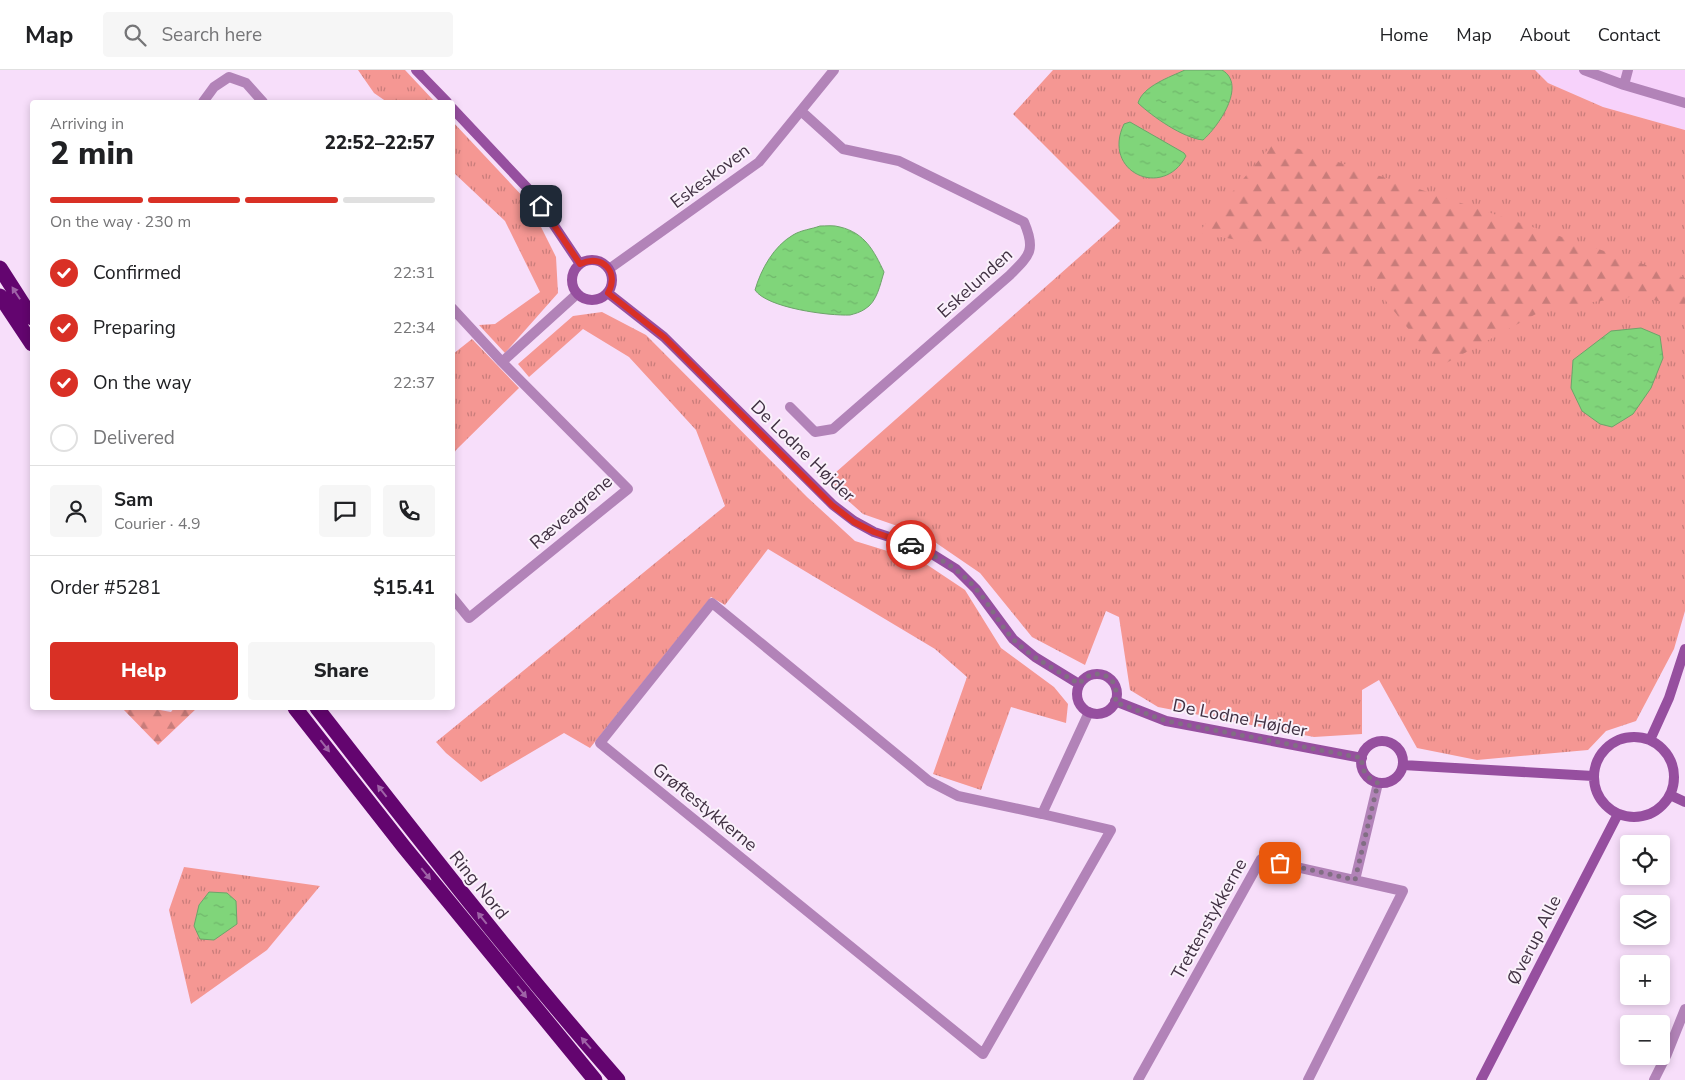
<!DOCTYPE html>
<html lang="en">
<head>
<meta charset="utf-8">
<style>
  :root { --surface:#fff; --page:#f6f6f6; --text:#202124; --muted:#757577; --line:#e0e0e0; --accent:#d93025 }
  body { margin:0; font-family:"Nunito Sans",sans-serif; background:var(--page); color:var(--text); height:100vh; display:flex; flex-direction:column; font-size:19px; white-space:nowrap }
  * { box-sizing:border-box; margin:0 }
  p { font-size:16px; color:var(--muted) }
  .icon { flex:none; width:28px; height:28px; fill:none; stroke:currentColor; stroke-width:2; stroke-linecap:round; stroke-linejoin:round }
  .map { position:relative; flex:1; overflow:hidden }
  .sheet { position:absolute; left:30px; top:30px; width:425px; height:610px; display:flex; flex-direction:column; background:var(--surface); border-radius:5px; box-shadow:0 2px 8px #0003 }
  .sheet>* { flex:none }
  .controls { position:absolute; left:1620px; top:765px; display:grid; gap:10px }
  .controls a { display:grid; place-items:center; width:50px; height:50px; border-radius:5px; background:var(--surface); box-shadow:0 2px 8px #0003; font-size:25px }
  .pin { position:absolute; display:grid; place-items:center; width:42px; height:42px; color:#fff; margin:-21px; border-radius:10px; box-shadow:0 2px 8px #0006 }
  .courier { position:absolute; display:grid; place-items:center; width:50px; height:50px; margin:-25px; border:4px solid #d93025; border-radius:50%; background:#fff; color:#222; box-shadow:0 1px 6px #0007 }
  .overview em { font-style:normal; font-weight:800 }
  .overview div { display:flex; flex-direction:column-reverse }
  .overview { display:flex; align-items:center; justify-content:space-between; height:85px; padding:0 20px }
  h1 { font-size:32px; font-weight:800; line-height:38px }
  .bar { display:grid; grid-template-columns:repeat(4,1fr); gap:8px 5px; align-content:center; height:60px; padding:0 20px }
  .bar i { height:6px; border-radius:4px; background:var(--line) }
  .bar .current { background:var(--accent) }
  .bar p { grid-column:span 4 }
  .line { display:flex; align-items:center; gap:12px; padding:0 20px; border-top:1px solid var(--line) }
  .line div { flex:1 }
  .round { display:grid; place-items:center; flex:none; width:52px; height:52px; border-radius:5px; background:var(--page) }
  ol { padding:0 20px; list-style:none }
  li { display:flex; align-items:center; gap:15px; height:55px }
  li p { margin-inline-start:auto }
  li .icon { padding:5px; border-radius:50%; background:var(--accent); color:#fff; stroke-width:4 }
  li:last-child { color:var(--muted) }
  li i { width:28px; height:28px; border:2px solid var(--line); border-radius:50% }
  .cta { display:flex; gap:10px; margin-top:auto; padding:10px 20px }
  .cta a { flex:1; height:58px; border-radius:5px; background:var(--accent); color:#fff; font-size:20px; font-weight:800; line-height:58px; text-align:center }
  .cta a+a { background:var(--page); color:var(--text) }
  header { display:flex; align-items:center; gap:30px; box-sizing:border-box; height:70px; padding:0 25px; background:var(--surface); border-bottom:1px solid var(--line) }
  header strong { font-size:24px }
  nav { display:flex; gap:28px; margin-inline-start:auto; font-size:18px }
  .search { width:350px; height:45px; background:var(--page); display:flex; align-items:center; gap:12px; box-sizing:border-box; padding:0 18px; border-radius:5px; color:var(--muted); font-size:19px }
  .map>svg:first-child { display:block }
  .built { fill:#f7d2fb }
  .grass { fill:url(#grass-tufts) }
  .forest { fill:url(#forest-firs) }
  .water { fill:url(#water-ripples); stroke:#6da46a }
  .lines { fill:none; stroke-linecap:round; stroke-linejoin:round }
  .street { stroke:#b283b8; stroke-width:10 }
  .secondary { stroke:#964f9f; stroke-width:10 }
  .highway { stroke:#63056f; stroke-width:15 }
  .oneway { fill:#9f63a7 }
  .done { stroke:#816e83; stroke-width:5; stroke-dasharray:0 9 }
  .route { stroke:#d93025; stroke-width:6 }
  .labels { text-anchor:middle; stroke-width:4; stroke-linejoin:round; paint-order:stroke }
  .street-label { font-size:18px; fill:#413143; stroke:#faf1fb }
</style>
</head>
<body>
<header>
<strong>Map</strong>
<div class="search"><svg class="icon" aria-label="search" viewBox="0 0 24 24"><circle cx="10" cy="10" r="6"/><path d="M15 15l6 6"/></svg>Search here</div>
<nav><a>Home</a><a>Map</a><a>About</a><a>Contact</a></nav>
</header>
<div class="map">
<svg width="1685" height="1010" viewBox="0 0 1685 1010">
  <defs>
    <pattern id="grass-tufts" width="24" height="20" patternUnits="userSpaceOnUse" patternTransform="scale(1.25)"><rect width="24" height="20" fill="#f59793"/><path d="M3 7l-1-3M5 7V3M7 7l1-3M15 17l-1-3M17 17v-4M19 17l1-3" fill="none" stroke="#c87c7a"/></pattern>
    <pattern id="forest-firs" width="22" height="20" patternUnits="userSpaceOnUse" patternTransform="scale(1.25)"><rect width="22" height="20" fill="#f59793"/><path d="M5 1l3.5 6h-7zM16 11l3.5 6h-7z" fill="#c87c7a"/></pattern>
    <pattern id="water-ripples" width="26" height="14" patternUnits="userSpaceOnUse" patternTransform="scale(1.25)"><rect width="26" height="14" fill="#80d57a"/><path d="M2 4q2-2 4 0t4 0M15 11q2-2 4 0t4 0" fill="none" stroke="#70b76b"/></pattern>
  </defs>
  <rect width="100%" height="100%" fill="#f7defa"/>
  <path class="built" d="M1535,0H1685V60L1603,37L1548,13Z"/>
  <path class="grass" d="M358,0H405L435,32H387L374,23Z
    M1053,0H1535L1548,13L1603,37L1685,60V541L1674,579L1636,651L1606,661L1588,680L1477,690L1417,678L1379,610L1362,620V664L1314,667L1158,637L1130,620L1119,547L1106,541L1085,595L1032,567L980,503L926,466L863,444L826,411L1120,151L1013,44Z
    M452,51L529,133L556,187L558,223L505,283L479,255L495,254L540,222L505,151L453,102Z
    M602,242L646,265L807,427L855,471L923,492L965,520L1001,578L1054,617L1068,634L1066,653L1011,637L981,720L933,704L967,607L935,579L768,479L725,535L711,527L590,678L564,663L481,712L446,683L436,672L725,436L696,360L629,287L583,259L529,307L518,294L573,246Z
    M472,269L519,318L456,380L453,385V284Z
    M184,797L320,816L267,880L191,934L169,840Z"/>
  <path class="forest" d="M1275,71L1685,208V238L1638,226L1547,238L1439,297L1353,190L1198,163Z
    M122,638H149L171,642L174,638H197L158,675Z"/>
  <path class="water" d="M1185,0H1222C1248,15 1217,58 1203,70C1183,68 1153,47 1138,33C1143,16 1170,7 1185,0Z
    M1130,52L1184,83L1186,86C1163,130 1101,102 1124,54Z
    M820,156C826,156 834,155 840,157C865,163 874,181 884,202C880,215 877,232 865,239C861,242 854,244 850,245C829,246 767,238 755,220C761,199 774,176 793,165C801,160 812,159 820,156Z
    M1641,258L1660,266L1663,288L1651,318L1633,344L1612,357L1600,354L1582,341L1571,318L1573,290L1611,261Z
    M209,822L227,823L236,831L237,854L214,870L200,869L194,856L199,835Z"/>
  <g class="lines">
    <path class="street" d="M1584,0L1624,15L1685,33
      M1624,15L1628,0
      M203,32L214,17L229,7L246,13L263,32
      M609,199L759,92L834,0
      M452,238L502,292L628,419L469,548L452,527
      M502,292L577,224
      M790,337L815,362L833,359L1010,205C1030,185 1036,180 1024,152L899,91L843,79L801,41
      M1042,744L958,726L929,711L712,533L600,673L983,984L1111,760L1042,744L1089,642
      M1355,810L1378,713
      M1138,1010L1261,789L1403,821L1308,1010
      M1654,1010L1667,984L1685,939"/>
    <path class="secondary" d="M416,0L447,32
      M452,38L533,124L580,194
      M572 210a20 20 0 1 1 40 0a20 20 0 1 1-40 0Z
      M608,223L664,267L833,435L854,451L874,462L908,473L932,484L956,499L976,519L1013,569L1035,587L1079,614
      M1077 624a20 20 0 1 1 40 0a20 20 0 1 1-40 0Z
      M1115,631L1166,651L1362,688
      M1594 707a40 40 0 1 1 80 0a40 40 0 1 1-80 0Z
      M1650,670L1669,628L1685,579
      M1361 692a21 21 0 1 1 42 0a21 21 0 1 1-42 0Z
      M1403,695L1593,706
      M1670,725L1685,732
      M1481,1010L1618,744"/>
    <path class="highway" d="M0,198L32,248
      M0,226L32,274
      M295,638L404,777L595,1010
      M317,638C415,764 513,890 618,1010"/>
  </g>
  <defs><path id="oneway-solid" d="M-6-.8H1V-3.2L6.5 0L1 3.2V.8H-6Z" transform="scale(1.25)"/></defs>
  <g class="oneway">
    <use href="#oneway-solid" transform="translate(16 223) rotate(-123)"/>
    <use href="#oneway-solid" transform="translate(325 676) rotate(52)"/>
    <use href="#oneway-solid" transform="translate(382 721) rotate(-128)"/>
    <use href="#oneway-solid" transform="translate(426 804) rotate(51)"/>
    <use href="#oneway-solid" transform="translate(482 848) rotate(-129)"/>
    <use href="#oneway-solid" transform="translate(522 922) rotate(51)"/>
    <use href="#oneway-solid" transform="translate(586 973) rotate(-131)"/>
  </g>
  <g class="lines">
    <path class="done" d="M911,475C936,486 959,498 977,520C990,535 999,554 1013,569C1031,588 1057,600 1079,614C1095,594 1122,606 1115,632L1166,651L1362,688C1361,701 1367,708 1378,713L1355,810L1280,793"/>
    <path class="route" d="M541,136L580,194C602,183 620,202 608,223L664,267L832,435L854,452L874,462L911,475"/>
  </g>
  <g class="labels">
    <g class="street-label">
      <text transform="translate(710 106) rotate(-37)" y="6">Eskeskoven</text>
      <text transform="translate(975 213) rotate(-42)" y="6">Eskelunden</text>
      <text transform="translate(803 381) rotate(44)" y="6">De Lodne Højder</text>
      <text transform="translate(571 442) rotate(-41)" y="6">Ræveagrene</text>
      <text transform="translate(1240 648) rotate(11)" y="6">De Lodne Højder</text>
      <text transform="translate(705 737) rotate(39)" y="6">Grøftestykkerne</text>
      <text transform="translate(479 815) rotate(51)" y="6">Ring Nord</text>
      <text transform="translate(1209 849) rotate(-61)" y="6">Trettenstykkerne</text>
      <text transform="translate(1534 870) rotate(-63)" y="6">Øverup Alle</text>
    </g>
  </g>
</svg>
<div class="controls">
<a><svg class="icon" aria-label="locate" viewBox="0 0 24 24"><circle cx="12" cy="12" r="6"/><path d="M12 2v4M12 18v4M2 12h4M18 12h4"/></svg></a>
<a><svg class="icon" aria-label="layers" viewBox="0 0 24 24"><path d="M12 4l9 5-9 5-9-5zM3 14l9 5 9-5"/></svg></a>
<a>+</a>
<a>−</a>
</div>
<div class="pin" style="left:1280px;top:793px;background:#ea580c"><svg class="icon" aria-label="bag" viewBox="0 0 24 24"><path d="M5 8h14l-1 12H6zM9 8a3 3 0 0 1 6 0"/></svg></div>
<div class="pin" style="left:541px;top:136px;background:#1f2937"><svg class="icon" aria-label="home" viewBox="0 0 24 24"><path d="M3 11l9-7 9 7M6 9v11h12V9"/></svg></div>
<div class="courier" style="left:911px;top:475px"><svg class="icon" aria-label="car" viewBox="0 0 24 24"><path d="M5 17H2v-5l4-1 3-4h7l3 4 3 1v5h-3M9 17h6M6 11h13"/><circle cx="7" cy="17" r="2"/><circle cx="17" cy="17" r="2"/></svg></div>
<section class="sheet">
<div class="overview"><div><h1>2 min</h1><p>Arriving in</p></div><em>22:52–22:57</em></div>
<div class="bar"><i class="current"></i><i class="current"></i><i class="current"></i><i></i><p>On the way · 230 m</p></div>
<ol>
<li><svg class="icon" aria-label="check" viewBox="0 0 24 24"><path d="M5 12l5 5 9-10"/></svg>Confirmed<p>22:31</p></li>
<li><svg class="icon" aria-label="check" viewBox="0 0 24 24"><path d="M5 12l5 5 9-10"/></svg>Preparing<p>22:34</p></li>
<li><svg class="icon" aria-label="check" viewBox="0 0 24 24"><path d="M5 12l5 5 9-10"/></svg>On the way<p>22:37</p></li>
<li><i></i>Delivered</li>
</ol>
<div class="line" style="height:90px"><a class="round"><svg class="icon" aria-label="person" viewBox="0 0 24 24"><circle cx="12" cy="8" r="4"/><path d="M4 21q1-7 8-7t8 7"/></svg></a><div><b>Sam</b><p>Courier · 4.9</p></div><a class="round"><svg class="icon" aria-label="chat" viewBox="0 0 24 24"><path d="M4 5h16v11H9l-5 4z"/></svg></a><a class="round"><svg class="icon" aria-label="phone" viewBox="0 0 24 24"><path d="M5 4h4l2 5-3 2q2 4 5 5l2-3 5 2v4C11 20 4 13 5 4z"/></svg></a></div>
<div class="line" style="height:65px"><div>Order #5281</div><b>$15.41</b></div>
<div class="cta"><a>Help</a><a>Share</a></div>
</section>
</div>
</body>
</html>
